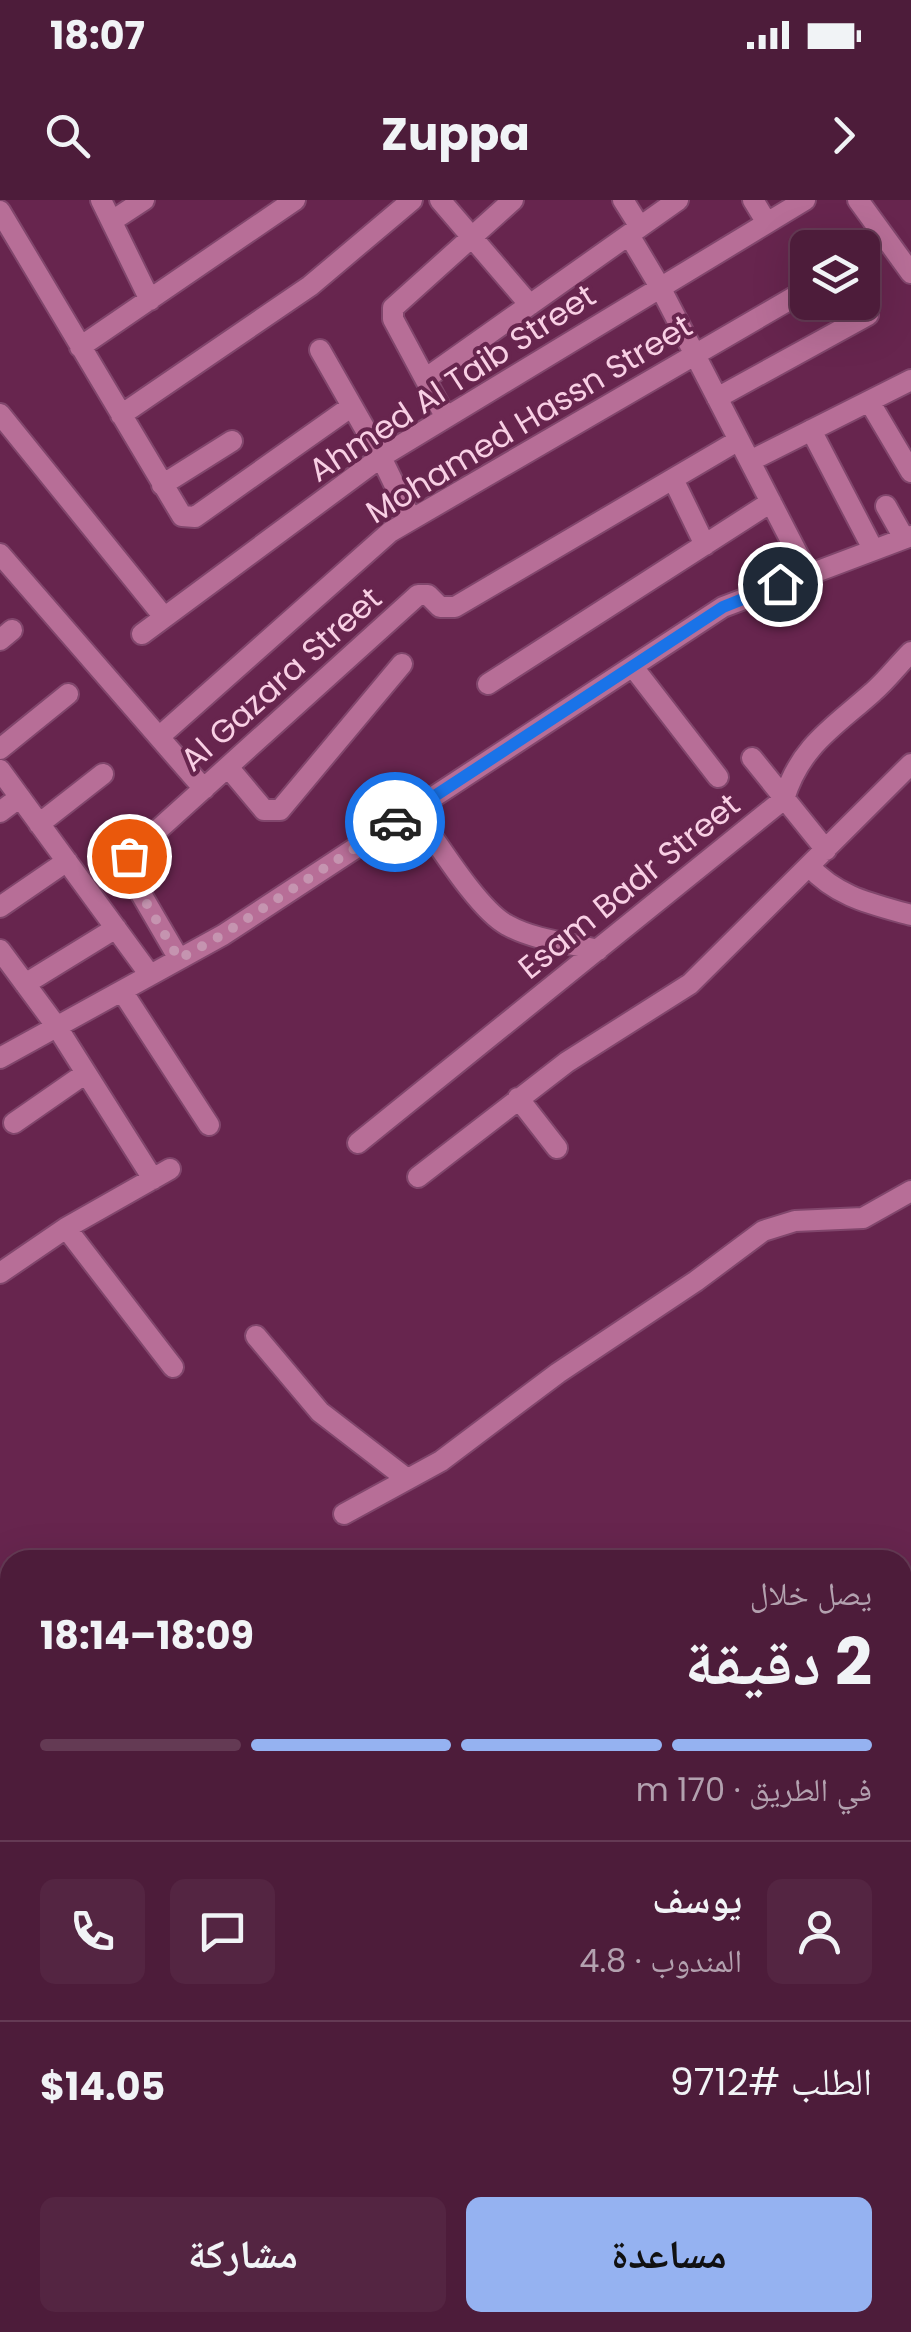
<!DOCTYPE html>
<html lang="ar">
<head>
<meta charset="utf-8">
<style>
  :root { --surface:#4d1c3a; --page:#542542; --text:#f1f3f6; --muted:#b3a1af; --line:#643a54; --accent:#95b2f1 }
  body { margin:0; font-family:Poppins,"Noto Naskh Arabic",sans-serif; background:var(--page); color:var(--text); direction:rtl; height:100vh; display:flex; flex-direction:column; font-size:38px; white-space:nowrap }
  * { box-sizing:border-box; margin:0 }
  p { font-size:32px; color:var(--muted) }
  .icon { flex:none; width:55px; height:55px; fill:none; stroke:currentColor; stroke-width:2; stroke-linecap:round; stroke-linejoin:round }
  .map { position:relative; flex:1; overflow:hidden; direction:ltr }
  .sheet { position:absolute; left:0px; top:1350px; width:912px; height:782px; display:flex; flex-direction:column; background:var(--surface); border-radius:30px 30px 0 0; box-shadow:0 10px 40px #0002,0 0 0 2px var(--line); direction:rtl }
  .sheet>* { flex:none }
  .buttons { position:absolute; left:790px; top:30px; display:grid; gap:20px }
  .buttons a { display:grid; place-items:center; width:90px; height:90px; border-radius:15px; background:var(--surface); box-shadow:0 10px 40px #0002,0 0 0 2px var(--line); font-size:50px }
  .pin { position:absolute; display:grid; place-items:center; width:85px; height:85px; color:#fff; margin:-42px; border:5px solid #fff; border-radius:50%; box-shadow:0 2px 10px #0007 }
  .courier { position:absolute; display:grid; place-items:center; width:100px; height:100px; margin:-50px; border:8px solid #1a73e8; border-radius:50%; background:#fff; color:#222; box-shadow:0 2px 12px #0007 }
  .summary em { font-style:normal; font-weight:700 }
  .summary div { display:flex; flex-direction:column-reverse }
  .summary { display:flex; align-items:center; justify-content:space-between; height:170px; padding:0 40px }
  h1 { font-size:65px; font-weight:700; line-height:75px }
  .bar { display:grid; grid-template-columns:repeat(4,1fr); gap:15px 10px; align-content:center; height:120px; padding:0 40px }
  .bar i { height:12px; border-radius:8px; background:var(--line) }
  .bar .current { background:var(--accent) }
  .bar p { grid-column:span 4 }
  .line { display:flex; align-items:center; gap:25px; padding:0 40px; border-top:2px solid var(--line) }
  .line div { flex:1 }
  .round { display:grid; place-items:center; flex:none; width:105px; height:105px; border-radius:15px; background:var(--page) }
  .button { display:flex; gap:20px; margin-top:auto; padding:20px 40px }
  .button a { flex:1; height:115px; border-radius:15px; background:var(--accent); color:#111; font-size:40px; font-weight:700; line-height:115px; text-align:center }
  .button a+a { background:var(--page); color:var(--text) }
  .status { display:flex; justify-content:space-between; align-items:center; height:70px; padding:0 50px; background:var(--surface); direction:ltr }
  .status svg { height:28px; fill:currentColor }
  header { display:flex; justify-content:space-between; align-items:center; height:130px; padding:0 40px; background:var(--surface); font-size:45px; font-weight:700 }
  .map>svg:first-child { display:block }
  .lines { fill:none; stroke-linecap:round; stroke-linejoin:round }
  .stream { stroke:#8a78b4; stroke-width:5 }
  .street-casing { stroke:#81466c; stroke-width:24 }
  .street { stroke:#b76e97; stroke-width:20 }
  .done { stroke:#c594b0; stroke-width:10; stroke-dasharray:0 18 }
  .route { stroke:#1a73e8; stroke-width:12 }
  .labels { text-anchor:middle; stroke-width:8; stroke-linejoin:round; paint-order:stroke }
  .street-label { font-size:32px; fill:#f8cfe4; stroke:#67254e }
</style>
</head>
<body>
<div class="status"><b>18:07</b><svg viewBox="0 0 49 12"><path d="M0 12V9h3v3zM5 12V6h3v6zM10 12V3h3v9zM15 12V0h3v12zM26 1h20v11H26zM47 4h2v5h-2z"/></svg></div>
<header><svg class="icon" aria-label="forward" viewBox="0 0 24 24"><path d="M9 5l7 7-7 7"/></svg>Zuppa<svg class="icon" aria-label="search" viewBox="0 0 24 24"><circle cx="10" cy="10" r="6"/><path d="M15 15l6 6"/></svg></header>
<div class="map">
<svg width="911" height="2132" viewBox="0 0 911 2132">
  <rect width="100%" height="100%" fill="#67254e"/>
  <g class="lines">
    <path class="stream" d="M0,1584L10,1591
      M632,2122L643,2132"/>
    <defs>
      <path id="street" d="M101,0L150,100
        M440,0L530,105
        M623,0L640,27
        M753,0L767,23
        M858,0L911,73
        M0,11L182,316L195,317L352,206
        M112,21L144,0
        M629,35L660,87L808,374
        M80,147L295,0
        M320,150L381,257L411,319
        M425,179L678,0
        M717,198L868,115
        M869,201L911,272
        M0,214L164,417
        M121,215L310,86L412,0
        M445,216L393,119V108L513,0
        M811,230L873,349
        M750,261L911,180
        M673,279L705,345
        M162,285L232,241
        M886,306L904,338
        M0,354L204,589
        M142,434L381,257L805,0
        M0,440L12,430
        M633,467L718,577
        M488,484L771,302
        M159,537L390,332L808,89
        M0,549L68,494
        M752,558L826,650
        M228,567L264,610H280L402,464
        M0,570L150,775
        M414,610C435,639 478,710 507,725C534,740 568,743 598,750
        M0,612L20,597
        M39,624L103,574
        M809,666C837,697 872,704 911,715
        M0,707L67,661
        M0,750L57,827L153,979
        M179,759L126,668L129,656L418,395H428L440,407H455L739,240
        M25,784L116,728
        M122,791L209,925
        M0,858L223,735L723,407L911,336
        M518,898L557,948
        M14,923L86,873
        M358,943L784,599C800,546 834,527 873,492C887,480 898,465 911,452
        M418,977L567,862L690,784L911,564
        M66,1028L173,1167
        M0,1073L66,1028L170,969
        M256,1136L320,1212L407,1279
        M344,1314L441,1261L558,1173L696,1081L763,1031L795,1021L863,1018L911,991
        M0,1560L10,1562
        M902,1631L911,1624
        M0,1637L10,1641
        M902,2080L911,2074
        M591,2122L602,2132
        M703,2122L713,2132
        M819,2132L839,2122"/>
    </defs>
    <use href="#street" class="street-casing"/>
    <use href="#street" class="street"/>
  </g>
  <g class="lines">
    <path class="done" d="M129,656L126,668L179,759L222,735L395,622"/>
    <path class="route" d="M395,622L723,407L780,384"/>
  </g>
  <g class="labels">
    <g class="street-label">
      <text transform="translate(452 183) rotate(-33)" y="11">Ahmed Al Taib Street</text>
      <text transform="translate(529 219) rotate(-31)" y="11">Mohamed Hassn Street</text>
      <text transform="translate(281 479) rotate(-42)" y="11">Al Gazara Street</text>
      <text transform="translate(629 686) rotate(-39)" y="11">Esam Badr Street</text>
    </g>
  </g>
</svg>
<div class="buttons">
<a><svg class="icon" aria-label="layers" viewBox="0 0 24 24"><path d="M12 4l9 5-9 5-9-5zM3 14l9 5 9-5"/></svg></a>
</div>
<div class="pin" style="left:129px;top:656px;background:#ea580c"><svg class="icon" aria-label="bag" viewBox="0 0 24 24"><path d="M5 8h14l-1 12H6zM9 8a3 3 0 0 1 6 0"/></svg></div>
<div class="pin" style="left:780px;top:384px;background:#1f2937"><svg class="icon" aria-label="home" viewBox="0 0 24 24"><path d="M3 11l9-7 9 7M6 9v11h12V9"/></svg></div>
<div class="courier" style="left:395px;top:622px"><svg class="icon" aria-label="car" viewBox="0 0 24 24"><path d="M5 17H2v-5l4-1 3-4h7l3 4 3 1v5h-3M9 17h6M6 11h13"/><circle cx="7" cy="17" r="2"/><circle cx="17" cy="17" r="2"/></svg></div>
<section class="sheet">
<div class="summary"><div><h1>2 دقيقة</h1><p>يصل خلال</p></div><em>18:09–18:14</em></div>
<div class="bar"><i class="current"></i><i class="current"></i><i class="current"></i><i></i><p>في الطريق · 170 m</p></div>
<div class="line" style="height:180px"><a class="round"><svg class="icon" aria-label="person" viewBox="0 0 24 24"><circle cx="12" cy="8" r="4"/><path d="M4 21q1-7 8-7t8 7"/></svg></a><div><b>يوسف</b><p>المندوب · 4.8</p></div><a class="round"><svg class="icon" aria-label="chat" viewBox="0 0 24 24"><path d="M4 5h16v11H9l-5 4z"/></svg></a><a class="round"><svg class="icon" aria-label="phone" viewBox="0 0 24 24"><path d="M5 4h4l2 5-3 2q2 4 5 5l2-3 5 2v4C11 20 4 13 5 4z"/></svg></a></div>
<div class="line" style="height:130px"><div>الطلب #9712</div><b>$14.05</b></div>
<div class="button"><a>مساعدة</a><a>مشاركة</a></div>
</section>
</div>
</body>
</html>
